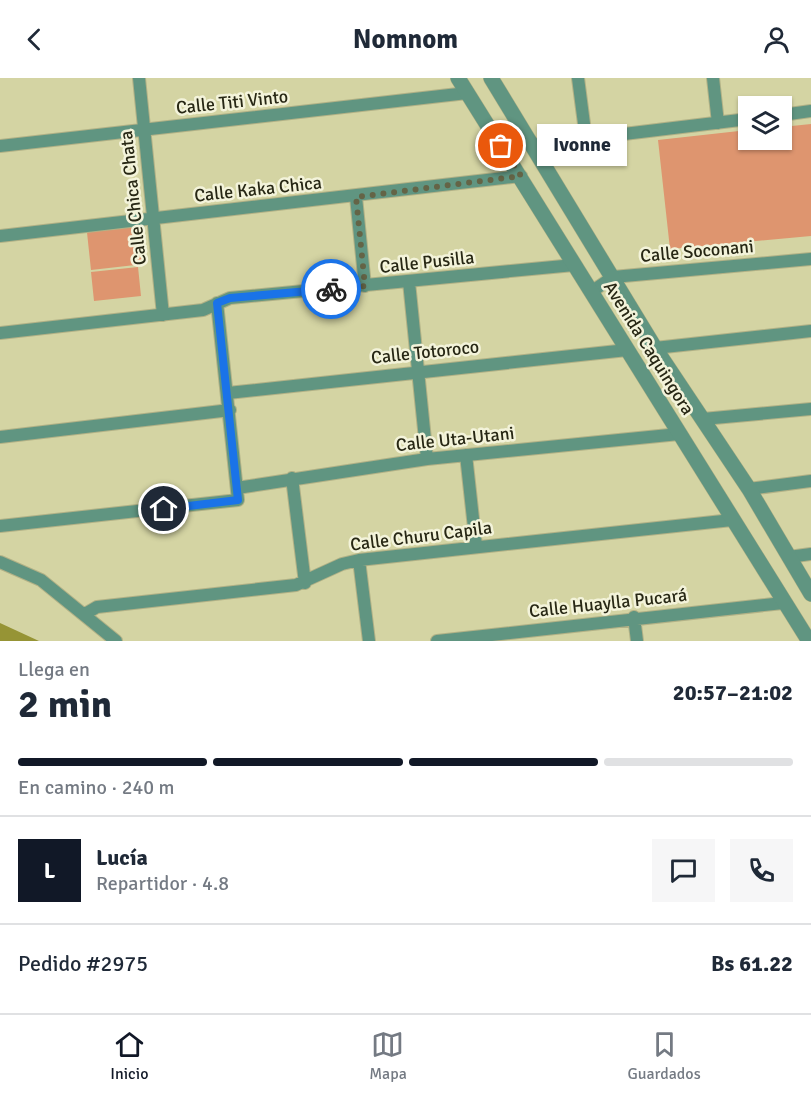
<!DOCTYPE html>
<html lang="es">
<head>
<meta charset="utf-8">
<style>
  :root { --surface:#fff; --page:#f6f6f7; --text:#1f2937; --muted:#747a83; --line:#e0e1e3; --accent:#111827 }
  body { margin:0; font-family:Signika,sans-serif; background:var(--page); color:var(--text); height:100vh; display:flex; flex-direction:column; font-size:22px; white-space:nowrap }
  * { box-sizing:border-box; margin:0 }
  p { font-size:20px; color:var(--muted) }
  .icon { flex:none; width:33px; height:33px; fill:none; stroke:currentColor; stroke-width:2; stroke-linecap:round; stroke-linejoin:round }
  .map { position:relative; height:563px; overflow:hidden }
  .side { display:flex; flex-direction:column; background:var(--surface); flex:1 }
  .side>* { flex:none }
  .fabs { position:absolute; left:738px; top:18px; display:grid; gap:12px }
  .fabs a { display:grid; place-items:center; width:54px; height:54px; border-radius:0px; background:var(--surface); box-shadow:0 2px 4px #0004; font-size:30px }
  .pin { position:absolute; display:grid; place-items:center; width:51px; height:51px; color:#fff; margin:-26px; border:3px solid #fff; border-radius:50%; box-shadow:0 2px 6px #0007 }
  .courier { position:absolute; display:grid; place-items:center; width:60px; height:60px; margin:-30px; border:4px solid #1a73e8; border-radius:50%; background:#fff; color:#222; box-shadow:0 2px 8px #0007 }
  .bubble { position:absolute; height:42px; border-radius:0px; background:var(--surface); box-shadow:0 2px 4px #0004; font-size:20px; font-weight:700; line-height:42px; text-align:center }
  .summary em { font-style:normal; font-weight:700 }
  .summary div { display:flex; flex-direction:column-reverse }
  .summary { display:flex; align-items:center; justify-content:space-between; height:102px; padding:0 18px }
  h1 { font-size:39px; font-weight:700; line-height:45px }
  .bar { display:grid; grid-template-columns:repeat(4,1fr); gap:9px 6px; align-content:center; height:72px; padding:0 18px }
  .bar i { height:8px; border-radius:4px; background:var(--line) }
  .bar .on { background:var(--accent) }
  .bar p { grid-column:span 4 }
  .line { display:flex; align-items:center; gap:15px; padding:0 18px; border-top:2px solid var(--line) }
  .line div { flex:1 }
  .round { display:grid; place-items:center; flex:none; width:63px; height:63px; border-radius:0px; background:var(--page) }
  header { display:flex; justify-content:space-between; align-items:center; height:78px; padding:0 18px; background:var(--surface); font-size:27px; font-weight:700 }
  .tabs { display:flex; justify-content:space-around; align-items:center; height:84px; border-top:2px solid var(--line); background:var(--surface); font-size:16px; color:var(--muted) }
  .tabs a { display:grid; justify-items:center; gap:3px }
  .tabs .on { color:var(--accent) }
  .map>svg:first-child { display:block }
  .green { fill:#de956f }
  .water { fill:#969435 }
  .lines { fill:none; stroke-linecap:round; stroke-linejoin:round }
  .minor-casing { stroke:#b1b186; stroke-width:14 }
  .tertiary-casing { stroke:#b1b186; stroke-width:16 }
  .minor { stroke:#609581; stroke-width:12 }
  .tertiary { stroke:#609581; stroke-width:15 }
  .done { stroke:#646446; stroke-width:6; stroke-dasharray:0 10.8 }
  .route { stroke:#1a73e8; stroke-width:8 }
  .labels { text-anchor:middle; stroke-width:5; stroke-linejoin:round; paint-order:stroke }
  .street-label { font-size:18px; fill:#272714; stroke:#f3f3da }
</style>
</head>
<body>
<header><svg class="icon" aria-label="back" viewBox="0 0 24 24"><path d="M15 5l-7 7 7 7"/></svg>Nomnom<svg class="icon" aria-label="person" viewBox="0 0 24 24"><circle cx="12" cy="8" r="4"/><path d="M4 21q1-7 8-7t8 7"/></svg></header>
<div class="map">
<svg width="811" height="563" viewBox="0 0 811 563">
  <rect width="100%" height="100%" fill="#d4d4a3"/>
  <path class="green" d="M811,46V158L670,171L658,62L748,52V62H782V49Z
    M139,139L144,186L91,192L86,145Z
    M138,189L141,218L94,223L91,194Z"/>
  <path class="water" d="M0,545L39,563H0Z"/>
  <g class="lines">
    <defs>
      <path id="minor" d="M139,0L163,237
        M578,0L586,61
        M713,0L718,45
        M782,37L811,33
        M533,67L748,41
        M0,68L467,15
        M356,119L365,208
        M0,158L521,98
        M409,204L427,381
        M591,214L613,199L811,181
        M0,255L203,232L230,220L574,187
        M655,270L811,253
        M228,315L627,272
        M703,341L811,331
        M0,359L230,332
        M466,377L476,468
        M292,400L305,505
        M237,410L427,381L679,356
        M749,411L811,403
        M0,448L238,422L217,225
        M789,479L811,476
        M359,482L369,563
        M0,484L41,502L116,563
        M85,536L97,529L296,507L342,486L359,482L732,442
        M634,539L637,563
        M437,563L783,525"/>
      <path id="tertiary" d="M458,0L807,560
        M491,0L655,270L749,411L811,516"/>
    </defs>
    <use href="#minor" class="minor-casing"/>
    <use href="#tertiary" class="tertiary-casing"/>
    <use href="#minor" class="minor"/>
    <use href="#tertiary" class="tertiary"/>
  </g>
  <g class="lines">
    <path class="done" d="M331,211L365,208L356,119L521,98L501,68"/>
    <path class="route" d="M164,431L238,422L217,225L230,220L331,211"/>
  </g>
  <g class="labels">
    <g class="street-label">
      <text transform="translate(232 24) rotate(-6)" y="6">Calle Titi Vinto</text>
      <text transform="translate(258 111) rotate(-6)" y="6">Calle Kaka Chica</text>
      <text transform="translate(133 120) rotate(-96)" y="6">Calle Chica Chata</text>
      <text transform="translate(697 173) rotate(-5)" y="6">Calle Soconani</text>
      <text transform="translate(427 184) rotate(-6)" y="6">Calle Pusilla</text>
      <text transform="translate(649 270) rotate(58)" y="6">Avenida Caquingora</text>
      <text transform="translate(425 274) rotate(-6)" y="6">Calle Totoroco</text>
      <text transform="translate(455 361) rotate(-6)" y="6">Calle Uta-Utani</text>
      <text transform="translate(421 458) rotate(-7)" y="6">Calle Churu Capila</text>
      <text transform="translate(608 525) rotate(-6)" y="6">Calle Huaylla Pucará</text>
    </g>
  </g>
</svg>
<div class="fabs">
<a><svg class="icon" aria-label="layers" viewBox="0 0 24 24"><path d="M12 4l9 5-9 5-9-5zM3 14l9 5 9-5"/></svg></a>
</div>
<div class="pin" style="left:501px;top:68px;background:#ea580c"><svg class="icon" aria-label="bag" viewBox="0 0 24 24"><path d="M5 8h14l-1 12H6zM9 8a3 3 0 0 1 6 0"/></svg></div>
<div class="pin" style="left:164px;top:431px;background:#1f2937"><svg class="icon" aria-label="home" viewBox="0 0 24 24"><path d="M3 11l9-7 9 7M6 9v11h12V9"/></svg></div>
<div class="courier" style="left:331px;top:211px"><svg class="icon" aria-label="bike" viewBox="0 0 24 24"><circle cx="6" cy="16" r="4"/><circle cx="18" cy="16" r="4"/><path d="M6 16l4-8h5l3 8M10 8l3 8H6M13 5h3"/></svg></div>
<div class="bubble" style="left:537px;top:46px;width:90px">Ivonne</div>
</div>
<section class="side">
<div class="summary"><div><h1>2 min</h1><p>Llega en</p></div><em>20:57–21:02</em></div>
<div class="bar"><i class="on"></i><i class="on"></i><i class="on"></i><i></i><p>En camino · 240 m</p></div>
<div class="line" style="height:108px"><b class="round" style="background:var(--accent);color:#fff">L</b><div><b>Lucía</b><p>Repartidor · 4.8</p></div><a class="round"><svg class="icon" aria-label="chat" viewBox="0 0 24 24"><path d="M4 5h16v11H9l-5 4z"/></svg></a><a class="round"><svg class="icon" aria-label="phone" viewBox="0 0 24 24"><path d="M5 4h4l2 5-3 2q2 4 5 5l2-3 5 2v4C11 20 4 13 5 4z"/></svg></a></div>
<div class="line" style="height:78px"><div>Pedido #2975</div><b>Bs 61.22</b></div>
</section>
<nav class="tabs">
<a class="on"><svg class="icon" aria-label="home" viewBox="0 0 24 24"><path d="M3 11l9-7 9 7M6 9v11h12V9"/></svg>Inicio</a>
<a><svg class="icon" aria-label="map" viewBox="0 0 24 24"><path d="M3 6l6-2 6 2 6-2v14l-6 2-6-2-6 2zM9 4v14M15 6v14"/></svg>Mapa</a>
<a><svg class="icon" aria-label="saved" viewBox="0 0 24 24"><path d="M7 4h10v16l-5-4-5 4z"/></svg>Guardados</a>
</nav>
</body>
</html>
